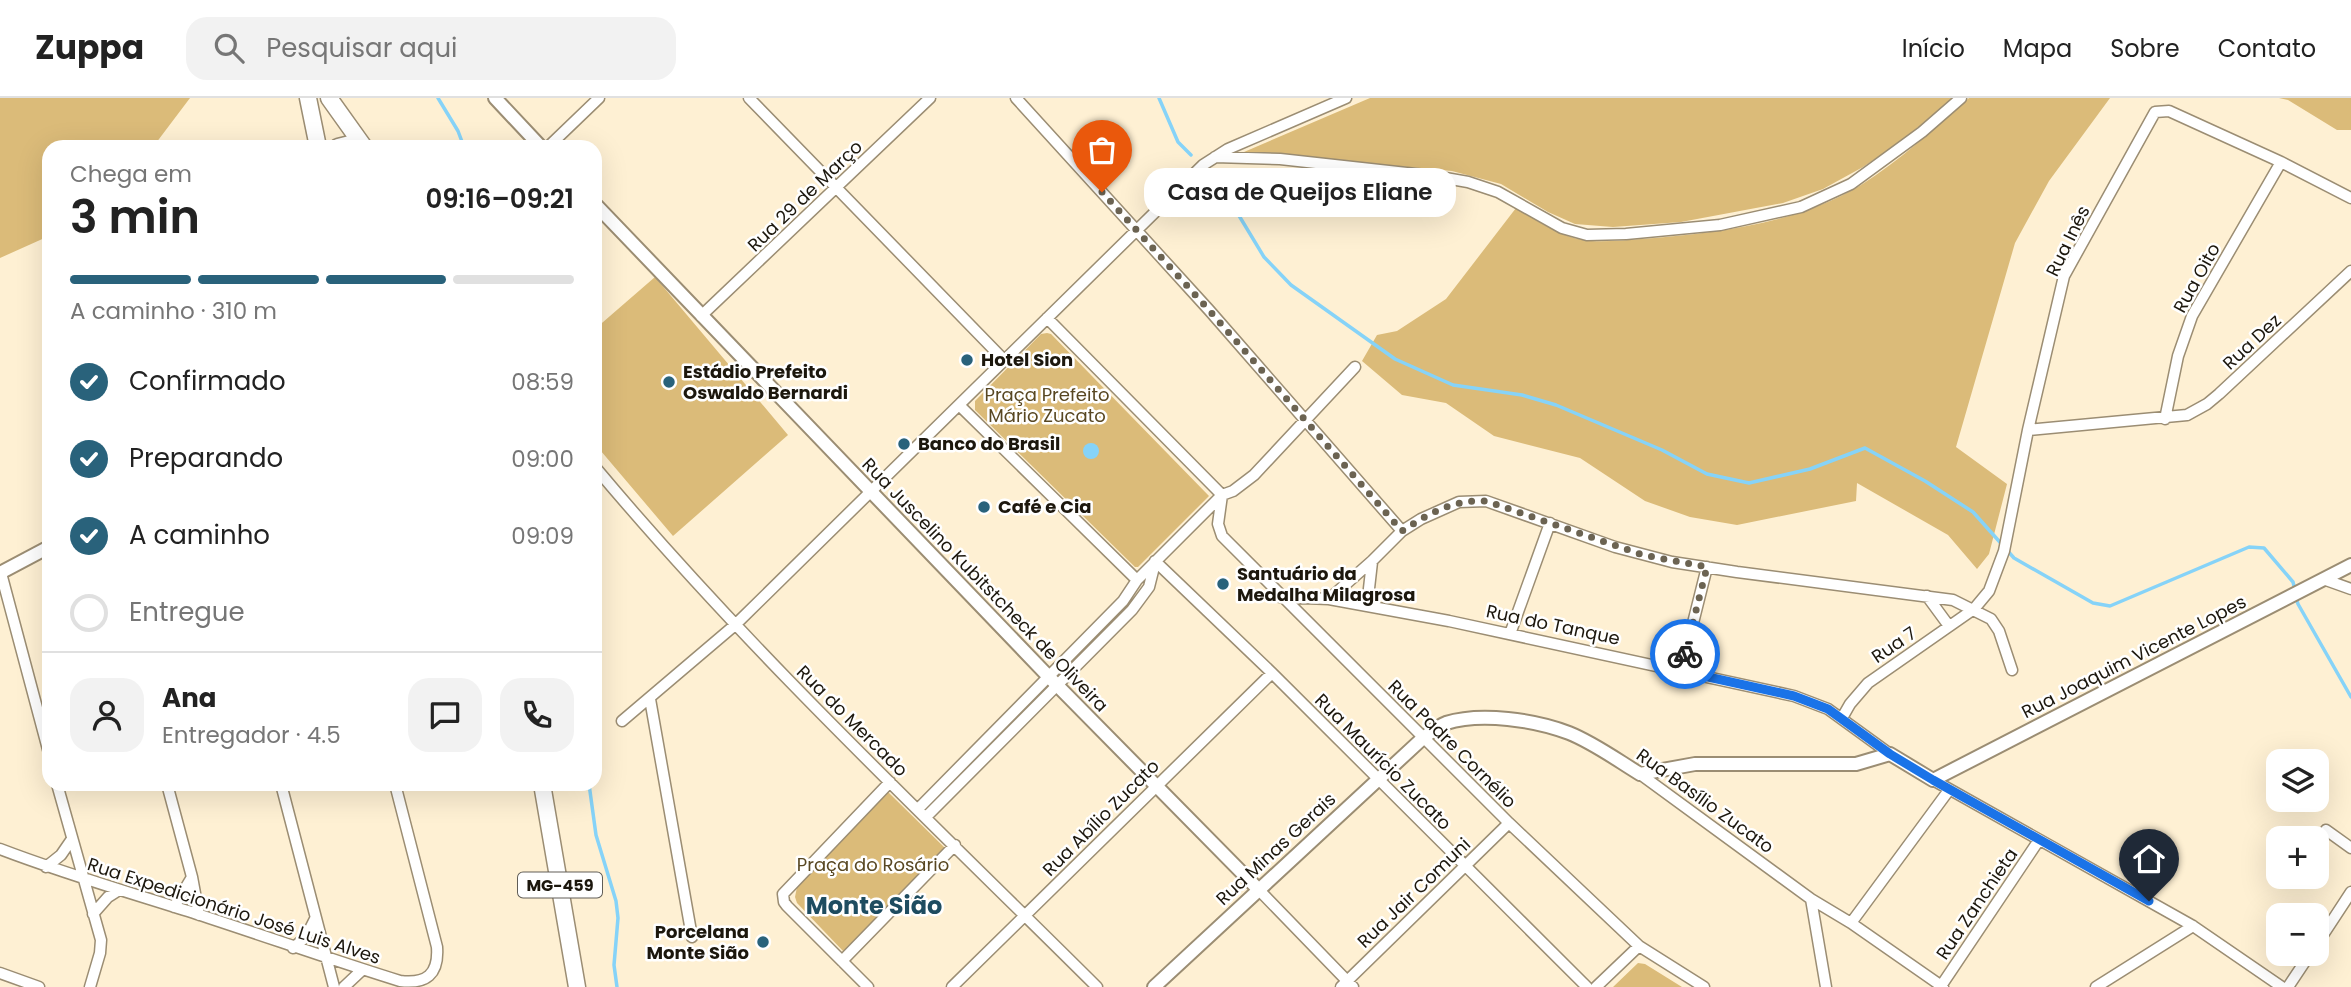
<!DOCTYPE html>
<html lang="pt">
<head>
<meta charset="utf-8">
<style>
  :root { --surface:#fff; --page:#f2f2f2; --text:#222; --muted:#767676; --line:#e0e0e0; --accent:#29627b }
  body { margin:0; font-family:Poppins,sans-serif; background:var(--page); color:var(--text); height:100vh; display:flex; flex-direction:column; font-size:26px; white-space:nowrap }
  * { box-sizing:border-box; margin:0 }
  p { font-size:23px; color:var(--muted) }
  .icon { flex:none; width:38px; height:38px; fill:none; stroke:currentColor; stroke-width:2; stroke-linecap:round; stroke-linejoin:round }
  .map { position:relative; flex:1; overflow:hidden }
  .details { position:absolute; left:42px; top:42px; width:560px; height:651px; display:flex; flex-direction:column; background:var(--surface); border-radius:21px; box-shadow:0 7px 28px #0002 }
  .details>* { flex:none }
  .buttons { position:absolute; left:2266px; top:651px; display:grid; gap:14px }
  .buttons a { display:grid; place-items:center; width:63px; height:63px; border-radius:14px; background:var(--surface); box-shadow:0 7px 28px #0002; font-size:35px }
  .pin { position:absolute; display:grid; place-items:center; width:60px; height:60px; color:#fff; margin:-72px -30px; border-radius:50% 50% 50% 0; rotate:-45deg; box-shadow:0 0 7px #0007 }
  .pin .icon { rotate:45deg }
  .courier { position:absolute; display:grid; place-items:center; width:70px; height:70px; margin:-35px; border:5px solid #1a73e8; border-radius:50%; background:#fff; color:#222; box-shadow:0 2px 9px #0007 }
  .bubble { position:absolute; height:49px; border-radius:21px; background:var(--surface); box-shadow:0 7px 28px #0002; font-size:23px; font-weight:600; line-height:49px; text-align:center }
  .overview em { font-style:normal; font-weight:600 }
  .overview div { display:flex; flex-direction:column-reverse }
  .overview { display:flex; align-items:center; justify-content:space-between; height:119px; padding:0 28px }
  h1 { font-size:46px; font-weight:600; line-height:52px }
  .bar { display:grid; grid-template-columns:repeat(4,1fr); gap:10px 7px; align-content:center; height:84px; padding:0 28px }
  .bar i { height:9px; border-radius:5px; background:var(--line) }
  .bar .current { background:var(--accent) }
  .bar p { grid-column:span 4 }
  .line { display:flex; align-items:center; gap:18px; padding:0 28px; border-top:2px solid var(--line) }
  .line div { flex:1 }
  .round { display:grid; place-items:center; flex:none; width:74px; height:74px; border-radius:21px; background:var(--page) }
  ol { padding:0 28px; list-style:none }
  li { display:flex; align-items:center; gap:21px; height:77px }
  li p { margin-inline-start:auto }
  li .icon { padding:7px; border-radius:50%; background:var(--accent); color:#fff; stroke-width:4 }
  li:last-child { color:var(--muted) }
  li i { width:38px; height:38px; border:4px solid var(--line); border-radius:50% }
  header { display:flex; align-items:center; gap:42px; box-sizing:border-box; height:98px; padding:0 35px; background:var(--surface); border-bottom:2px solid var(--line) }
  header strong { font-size:33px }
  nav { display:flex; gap:38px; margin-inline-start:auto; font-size:24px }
  .search { width:490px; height:63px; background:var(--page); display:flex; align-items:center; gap:18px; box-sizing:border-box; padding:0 24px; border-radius:21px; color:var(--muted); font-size:26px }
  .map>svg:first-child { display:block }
  .green { fill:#dbbb79 }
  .water { fill:#86d3f8 }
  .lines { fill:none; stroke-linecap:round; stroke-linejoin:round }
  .stream { stroke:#86d3f8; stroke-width:3.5 }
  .minor-casing { stroke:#9b8d73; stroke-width:13 }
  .tertiary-casing { stroke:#9b8d73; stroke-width:16 }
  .primary-casing { stroke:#9b8d73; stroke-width:19 }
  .minor { stroke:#fff; stroke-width:10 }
  .tertiary { stroke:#fff; stroke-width:12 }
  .primary { stroke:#fff; stroke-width:16 }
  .done { stroke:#6b6352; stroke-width:7; stroke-dasharray:0 12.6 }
  .route { stroke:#1a73e8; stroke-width:9 }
  .poi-dot { fill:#29627b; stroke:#fff; stroke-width:2.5 }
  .labels { text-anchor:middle; stroke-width:5; stroke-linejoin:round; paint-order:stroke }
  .shield { fill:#fff; stroke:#605d56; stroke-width:2 }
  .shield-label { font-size:16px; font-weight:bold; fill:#1c170d }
  .street-label { font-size:18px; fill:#1c170d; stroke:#fff }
  .poi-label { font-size:18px; font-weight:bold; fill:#1c170d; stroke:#fff; text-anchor:start }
  .park-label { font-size:18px; fill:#584722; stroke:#fff }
  .district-label { font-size:24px; font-weight:bold; fill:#1e4c60; stroke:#fff }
</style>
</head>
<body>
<header>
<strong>Zuppa</strong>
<div class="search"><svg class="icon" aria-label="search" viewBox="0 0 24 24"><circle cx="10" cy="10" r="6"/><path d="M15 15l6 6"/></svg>Pesquisar aqui</div>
<nav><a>Início</a><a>Mapa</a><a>Sobre</a><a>Contato</a></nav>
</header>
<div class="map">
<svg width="2351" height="889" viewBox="0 0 2351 889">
  <rect width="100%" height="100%" fill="#fef0d3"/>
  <path class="green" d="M0,0H190L153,49H49V138L0,160Z
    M1370,0H1953L1903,42L1863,69L1823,91L1783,105L1681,124L1613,129L1575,126L1548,114L1501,86L1452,73L1244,54Z
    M1969,0H2110L2049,83L2015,145L1956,349L2007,386L1989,456L1977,471L1948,437L1857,385L1856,403L1737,427L1690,419L1645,403L1580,360L1494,338L1446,305L1402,297L1362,263L1377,237L1397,233L1446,201L1516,110C1538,123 1558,138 1583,142C1601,145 1623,142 1641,141C1715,135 1797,126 1861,87C1901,62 1934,30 1969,0Z
    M2279,0H2351V32H2337L2288,2Z
    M655,179L788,337L673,438L595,346V231Z
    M1047,235L1051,236L1209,398L1138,469H1135L975,312V303L1041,236Z
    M888,694L946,751L844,854L797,805L795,799L798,784Z
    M1638,865L1645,866L1682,889H1613Z"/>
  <path class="water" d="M1083 353a8 8 0 1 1 16 0a8 8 0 1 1-16 0Z"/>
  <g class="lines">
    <path class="stream" d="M438,0L458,33L464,49
      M1159,0L1178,44L1191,57
      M1208,81L1235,111L1264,159L1291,187L1395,261L1453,287L1522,297L1556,307L1662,352L1707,376L1749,385L1810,371L1865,350L1925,383L1973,414L2014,460L2093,505L2110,508L2249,449L2264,450L2293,484L2295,492
      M2296,500L2298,506L2351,599
      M589,686L596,737L616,803L618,820L614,867L617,889"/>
    <defs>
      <path id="minor" d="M749,0L1004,262
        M1016,0L1209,212L1402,433
        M548,49L599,0
        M1215,59L1280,61L1434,78L1468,84L1498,94L1562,130L1587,137L1626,136L1720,127L1801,109L1851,86L1922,34L1961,0
        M701,218L930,0
        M1047,220L1222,397
        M959,307L1137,482
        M2165,321L2178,258L2192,218L2281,64
        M2028,332L2187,317L2207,306L2219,296L2351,173
        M595,369C750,554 926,719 1097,889
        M1222,397L1218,426L1222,438L1509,725L1639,848L1704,889
        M1155,463L1272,575L1587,889
        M1,475L49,655
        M2323,481L2351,491
        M1927,498L1949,528
        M1280,499L1329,501L1449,523L1794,598L1828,611L1890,656
        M1329,501L1372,463L1402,433L1421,421L1459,404L1486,403L1615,449L1672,464L1737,474L1953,502L1991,521L1999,533L2012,572
        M1367,508L1372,464
        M1510,536L1550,425
        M1681,573L1707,469
        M650,601L692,839
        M1842,620L1850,606L1868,585L1974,511L1989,493L2004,453L2028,332L2064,178L2155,14L2169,13L2281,64L2351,100
        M622,623L735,527L1203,67L1228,51L1346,0
        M1640,676L1811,801L1851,825L1943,889
        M1933,682L2193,828L2282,889
        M57,686L101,842L100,855L90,889
        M167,686L192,779L199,817
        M281,686L334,889
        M918,711L1123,503L1137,482L1222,397L1233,393L1254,377L1355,269
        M926,719L1132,512L1149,489L1155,465
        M2326,732L2351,750
        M0,751C65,776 131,795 197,816C265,838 332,862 400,883C426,886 439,877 437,849L395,686
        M46,769L61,757L72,741
        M1258,791L1353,889
        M1811,801L1826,889
        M174,809L192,779
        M93,816L108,799L119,792
        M1851,825L1949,692
        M2317,846L2351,794
        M293,850L306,839L315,821
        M842,863L955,747
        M0,875L39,889
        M1941,888L2039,742
        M344,889L362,872
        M868,889L787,808L784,804L783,796L890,684
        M952,889L1272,575
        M1341,889L1509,725
        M1596,889L1639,848
        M2096,889L2193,828
        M2288,889L2310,856"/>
      <path id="tertiary" d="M495,0L541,49
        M595,106L1049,579L1258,791
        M0,475L49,449
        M1154,889L1423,640C1430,635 1438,628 1446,625C1481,614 1535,622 1569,635C1594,645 1617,662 1640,676L1695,666H1856L1890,656L1933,682L2351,467"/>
      <path id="primary" d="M308,0L318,49
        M329,0L364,49
        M338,49L350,46L357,49
        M542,686L577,889"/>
    </defs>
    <use href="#minor" class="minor-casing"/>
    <use href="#tertiary" class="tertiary-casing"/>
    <use href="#primary" class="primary-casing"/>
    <use href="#minor" class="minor"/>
    <use href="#tertiary" class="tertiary"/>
    <use href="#primary" class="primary"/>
  </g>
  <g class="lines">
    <path class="done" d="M1102,94L1209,212L1402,433C1428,416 1454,401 1486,403L1643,457L1707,469L1685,556"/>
    <path class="route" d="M1685,556L1681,573L1794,598L1828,611L1890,656L1933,682L2149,803"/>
  </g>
  <g class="poi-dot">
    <circle cx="967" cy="262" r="7"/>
    <circle cx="669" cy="284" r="7"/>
    <circle cx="904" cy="346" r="7"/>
    <circle cx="984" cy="409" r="7"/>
    <circle cx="1223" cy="486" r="7"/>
    <circle cx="763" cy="844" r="7"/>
  </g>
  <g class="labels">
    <rect class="shield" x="518" y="774.5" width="84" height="25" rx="5"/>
    <g class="shield-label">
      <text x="560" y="793">MG-459</text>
    </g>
    <g class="street-label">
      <text transform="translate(805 98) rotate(-44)" y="6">Rua 29 de Março</text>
      <text transform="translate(2068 143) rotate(-64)" y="6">Rua Inês</text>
      <text transform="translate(2197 180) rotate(-61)" y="6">Rua Oito</text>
      <text transform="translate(2252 244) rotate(-43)" y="6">Rua Dez</text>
      <text transform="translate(985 487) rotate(46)" y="6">Rua Juscelino Kubitstcheck de Oliveira</text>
      <text transform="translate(1553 527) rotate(12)" y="6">Rua do Tanque</text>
      <text transform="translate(1894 547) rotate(-34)" y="6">Rua 7</text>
      <text transform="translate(2134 559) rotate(-27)" y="6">Rua Joaquim Vicente Lopes</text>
      <text transform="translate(852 623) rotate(45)" y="6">Rua do Mercado</text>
      <text transform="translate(1452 646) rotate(45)" y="6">Rua Padre Cornélio</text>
      <text transform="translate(1383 664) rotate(45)" y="6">Rua Maurício Zucato</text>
      <text transform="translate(1705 703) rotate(36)" y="6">Rua Basílio Zucato</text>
      <text transform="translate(1101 720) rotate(-45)" y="6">Rua Abílio Zucato</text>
      <text transform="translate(1276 751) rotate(-43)" y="6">Rua Minas Gerais</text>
      <text transform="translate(1414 795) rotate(-44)" y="6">Rua Jair Comuni</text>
      <text transform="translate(1977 806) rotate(-56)" y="6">Rua Zanchieta</text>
      <text transform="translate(234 813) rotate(18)" y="6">Rua Expedicionário José Luis Alves</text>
    </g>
    <g class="poi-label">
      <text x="981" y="268">Hotel Sion</text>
      <text x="683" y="280">Estádio Prefeito<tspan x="683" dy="21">Oswaldo Bernardi</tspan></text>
      <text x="918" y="352">Banco do Brasil</text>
      <text x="998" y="415">Café e Cia</text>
      <text x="1237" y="482">Santuário da<tspan x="1237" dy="21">Medalha Milagrosa</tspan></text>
      <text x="749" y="840" text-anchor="end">Porcelana<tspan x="749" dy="21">Monte Sião</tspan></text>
    </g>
    <g class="park-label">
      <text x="1047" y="303">Praça Prefeito<tspan x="1047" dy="21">Mário Zucato</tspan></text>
      <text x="873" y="773">Praça do Rosário</text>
    </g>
    <g class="district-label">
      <text x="874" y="816">Monte Sião</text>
    </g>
  </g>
</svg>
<div class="buttons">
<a><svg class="icon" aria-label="layers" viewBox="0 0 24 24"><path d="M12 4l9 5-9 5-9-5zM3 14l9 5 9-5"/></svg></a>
<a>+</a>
<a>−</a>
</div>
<div class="pin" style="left:1102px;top:94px;background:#ea580c"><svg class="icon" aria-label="bag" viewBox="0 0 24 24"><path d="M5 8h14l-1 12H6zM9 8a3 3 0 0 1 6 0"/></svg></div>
<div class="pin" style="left:2149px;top:803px;background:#1f2937"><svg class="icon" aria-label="home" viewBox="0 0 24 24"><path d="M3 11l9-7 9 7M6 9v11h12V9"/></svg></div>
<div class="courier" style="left:1685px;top:556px"><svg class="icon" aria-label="bike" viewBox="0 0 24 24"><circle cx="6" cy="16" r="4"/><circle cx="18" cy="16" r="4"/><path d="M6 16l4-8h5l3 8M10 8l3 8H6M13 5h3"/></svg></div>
<div class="bubble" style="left:1144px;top:70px;width:312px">Casa de Queijos Eliane</div>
<section class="details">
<div class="overview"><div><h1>3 min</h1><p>Chega em</p></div><em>09:16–09:21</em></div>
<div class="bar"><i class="current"></i><i class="current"></i><i class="current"></i><i></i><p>A caminho · 310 m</p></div>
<ol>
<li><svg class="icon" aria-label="check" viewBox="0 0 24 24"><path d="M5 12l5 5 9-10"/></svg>Confirmado<p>08:59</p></li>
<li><svg class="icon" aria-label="check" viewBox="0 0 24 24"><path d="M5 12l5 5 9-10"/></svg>Preparando<p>09:00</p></li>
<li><svg class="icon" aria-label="check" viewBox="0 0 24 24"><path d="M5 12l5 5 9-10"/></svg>A caminho<p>09:09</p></li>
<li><i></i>Entregue</li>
</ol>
<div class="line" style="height:126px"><a class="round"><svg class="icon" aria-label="person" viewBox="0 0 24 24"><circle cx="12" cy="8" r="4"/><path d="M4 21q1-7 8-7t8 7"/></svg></a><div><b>Ana</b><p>Entregador · 4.5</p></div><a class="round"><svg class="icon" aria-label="chat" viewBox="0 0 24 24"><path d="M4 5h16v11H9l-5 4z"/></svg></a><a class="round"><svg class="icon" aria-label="phone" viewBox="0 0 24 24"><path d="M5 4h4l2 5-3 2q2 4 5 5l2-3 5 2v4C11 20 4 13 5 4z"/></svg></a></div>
</section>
</div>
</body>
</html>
